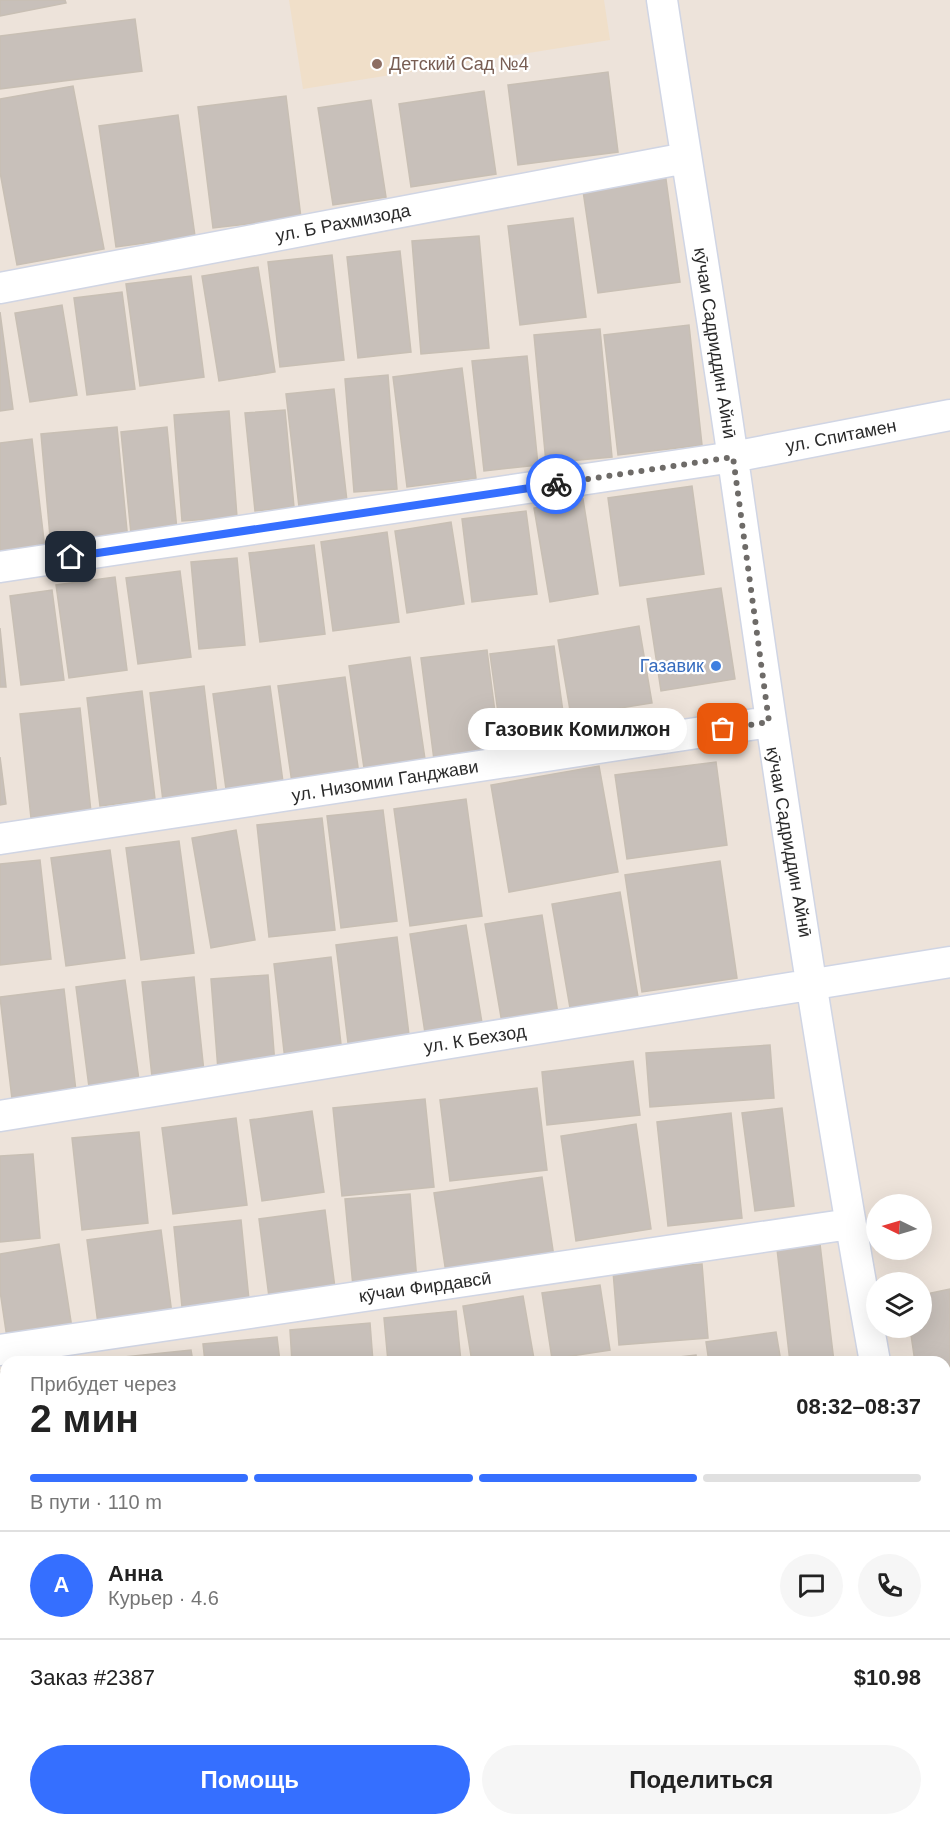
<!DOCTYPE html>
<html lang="ru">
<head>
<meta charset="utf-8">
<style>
  :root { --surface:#fff; --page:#f6f6f6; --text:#222; --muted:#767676; --line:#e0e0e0; --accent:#356fff }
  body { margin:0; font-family:Arial,sans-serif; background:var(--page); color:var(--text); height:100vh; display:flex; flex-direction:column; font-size:22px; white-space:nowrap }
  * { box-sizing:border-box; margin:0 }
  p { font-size:20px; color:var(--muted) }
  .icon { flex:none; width:33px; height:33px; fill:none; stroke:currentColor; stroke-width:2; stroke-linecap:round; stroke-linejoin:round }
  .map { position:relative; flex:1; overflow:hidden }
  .sheet { position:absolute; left:0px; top:1356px; width:951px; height:470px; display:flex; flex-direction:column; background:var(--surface); border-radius:18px 18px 0 0; box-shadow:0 6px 24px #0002 }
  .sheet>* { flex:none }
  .needle { width:39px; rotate:275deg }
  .buttons { position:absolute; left:866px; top:1194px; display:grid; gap:12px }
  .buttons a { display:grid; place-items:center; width:66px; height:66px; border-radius:50%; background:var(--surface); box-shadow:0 6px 24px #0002; font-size:30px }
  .pin { position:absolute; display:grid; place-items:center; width:51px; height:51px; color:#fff; margin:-26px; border-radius:12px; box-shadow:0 3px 9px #0006 }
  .courier { position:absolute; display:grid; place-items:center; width:60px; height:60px; margin:-30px; border:4px solid #356fff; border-radius:50%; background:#fff; color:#222; box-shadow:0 2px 8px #0007 }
  .bubble { position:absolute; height:42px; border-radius:21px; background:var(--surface); box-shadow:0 6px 24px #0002; font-size:20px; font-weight:800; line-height:42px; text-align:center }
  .summary em { font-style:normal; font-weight:800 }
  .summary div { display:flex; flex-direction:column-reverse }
  .summary { display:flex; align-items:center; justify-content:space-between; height:102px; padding:0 30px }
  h1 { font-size:39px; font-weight:800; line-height:45px }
  .bar { display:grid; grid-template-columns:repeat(4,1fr); gap:9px 6px; align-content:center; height:72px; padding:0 30px }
  .bar i { height:8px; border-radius:4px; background:var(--line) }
  .bar .current { background:var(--accent) }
  .bar p { grid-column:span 4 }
  .line { display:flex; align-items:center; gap:15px; padding:0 30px; border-top:2px solid var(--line) }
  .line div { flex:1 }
  .round { display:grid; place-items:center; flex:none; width:63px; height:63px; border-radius:32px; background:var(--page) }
  .button { display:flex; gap:12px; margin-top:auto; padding:12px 30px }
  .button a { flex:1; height:69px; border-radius:36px; background:var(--accent); color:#fff; font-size:24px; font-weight:800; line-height:69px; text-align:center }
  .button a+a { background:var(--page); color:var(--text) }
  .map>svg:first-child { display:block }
  .education { fill:#f0dfc9 }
  .building { fill:#c8c0ba; stroke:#c8bfb4; stroke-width:1.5 }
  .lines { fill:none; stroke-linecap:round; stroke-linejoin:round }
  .minor-casing { stroke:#d0d5e4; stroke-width:33 }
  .minor { stroke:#fff; stroke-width:30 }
  .done { stroke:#6e6b68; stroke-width:6; stroke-dasharray:0 10.8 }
  .route { stroke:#356fff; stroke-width:8 }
  .education-dot { fill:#8d6e63; stroke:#fff; stroke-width:2 }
  .shop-dot { fill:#3f7fe0; stroke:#fff; stroke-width:2 }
  .labels { text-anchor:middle; stroke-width:4.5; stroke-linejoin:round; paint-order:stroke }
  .education-label { font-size:18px; fill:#785e54; stroke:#fff; text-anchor:start }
  .street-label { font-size:18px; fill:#2a2a2a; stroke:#fff }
  .shop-label { font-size:18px; fill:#366cbe; stroke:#fff; text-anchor:end }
</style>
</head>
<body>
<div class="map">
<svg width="950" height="1825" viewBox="0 0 950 1825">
  <rect width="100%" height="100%" fill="#ede3da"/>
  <path class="education" d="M289,0H604L610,40L303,89Z"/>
  <path class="building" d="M0,0H65L66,3L0,16Z
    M135,19L142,71L0,89V36Z
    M608,72L618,152L518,165L508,85Z
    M73,86L104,249L17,265L0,172V99Z
    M484,91L496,174L411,187L399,104Z
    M286,96L301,218L213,228L198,107Z
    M371,100L386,197L333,205L318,108Z
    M178,115L195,236L116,247L99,126Z
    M665,172L680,282L598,293L582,184Z
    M573,218L586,317L520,325L508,226Z
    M479,236L489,348L421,354L412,241Z
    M400,251L411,352L358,358L347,257Z
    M332,255L344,360L280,367L268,262Z
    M258,267L275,372L219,381L202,276Z
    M191,276L204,377L140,386L126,284Z
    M122,292L135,389L87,395L74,298Z
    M62,305L77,395L30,402L15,313Z
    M0,312L13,409L0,411Z
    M689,325L702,445L618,455L604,335Z
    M600,329L612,457L546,463L534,335Z
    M527,356L538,465L484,471L472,361Z
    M462,368L476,478L407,487L393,377Z
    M388,375L397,489L354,492L345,379Z
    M334,389L347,501L299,507L286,394Z
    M285,410L294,507L255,511L245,413Z
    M229,411L237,517L182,521L174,415Z
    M117,427L128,541L51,548L41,434Z
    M167,427L177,530L131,534L121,432Z
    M32,439L45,549L0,553V443Z
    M692,486L704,574L620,586L608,498Z
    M583,499L598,594L550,602L534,508Z
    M526,511L537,594L472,602L462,519Z
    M451,522L464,604L407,613L395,531Z
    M387,532L399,622L333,631L321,542Z
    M314,545L325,634L260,642L249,553Z
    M237,558L245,645L199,649L191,562Z
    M180,571L191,657L138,664L126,578Z
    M115,577L127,670L69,678L56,585Z
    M721,588L735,679L661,691L647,599Z
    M52,590L64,680L21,685L10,596Z
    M639,626L652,703L571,716L558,640Z
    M0,628L6,687H0Z
    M554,646L566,734L502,742L490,654Z
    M487,650L500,751L434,760L421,658Z
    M410,657L425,759L364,768L349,666Z
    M345,677L359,774L292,783L278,686Z
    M204,686L217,794L163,801L150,693Z
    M270,686L283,782L226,789L213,694Z
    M142,691L155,799L100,806L87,698Z
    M80,708L91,812L31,818L20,714Z
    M0,757L6,804L0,805Z
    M716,762L727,845L627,859L615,775Z
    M599,766L618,872L509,892L491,785Z
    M466,799L482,916L410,926L394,809Z
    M383,810L397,921L341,928L327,816Z
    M322,818L335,930L269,937L257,825Z
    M236,830L255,940L211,948L192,838Z
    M179,841L194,953L141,960L126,848Z
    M110,850L125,958L66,966L51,858Z
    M40,860L51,959L0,965V864Z
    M720,861L737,978L642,992L625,875Z
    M620,892L638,997L570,1008L552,904Z
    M542,915L558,1014L502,1023L485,924Z
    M466,925L482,1023L425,1033L410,934Z
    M397,937L410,1043L349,1051L336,945Z
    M331,957L342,1053L285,1060L274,964Z
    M268,975L275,1065L218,1070L211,979Z
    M194,977L204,1072L152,1077L142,982Z
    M125,980L139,1080L89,1087L76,987Z
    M64,989L76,1091L12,1099L0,997Z
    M770,1045L774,1098L650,1107L646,1053Z
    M633,1061L640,1115L547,1125L542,1072Z
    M537,1088L547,1170L450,1181L440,1100Z
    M425,1099L434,1187L342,1196L333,1108Z
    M782,1108L794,1206L755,1211L742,1113Z
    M312,1111L324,1192L262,1201L250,1120Z
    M731,1113L742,1218L668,1226L657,1122Z
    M236,1118L247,1205L173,1214L162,1128Z
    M636,1124L651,1229L576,1241L561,1136Z
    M139,1132L148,1223L82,1230L72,1138Z
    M33,1154L40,1238L0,1242V1156Z
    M542,1177L554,1257L446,1273L434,1193Z
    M410,1194L417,1282L353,1287L345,1199Z
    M325,1210L335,1288L269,1297L259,1219Z
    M241,1220L249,1300L182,1307L174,1227Z
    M161,1230L172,1314L98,1324L87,1240Z
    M59,1244L72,1328L7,1338L0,1291V1254Z
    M820,1244L834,1362H790L777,1249Z
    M702,1264L708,1338L619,1345L613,1271Z
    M600,1285L610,1350L552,1359L542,1293Z
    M950,1289V1422L945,1423V1362H915L910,1328H921V1295Z
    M523,1296L534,1359L472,1362L463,1306Z
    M456,1311L461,1362H388L384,1318Z
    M370,1323L373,1362H292L290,1330Z
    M776,1332L781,1362H709L706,1342Z
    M277,1337L280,1362H205L203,1344Z
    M191,1350L193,1362H105V1359Z
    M696,1355L697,1362H631L670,1358Z
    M3,1371L6,1396V1447L0,1448V1372Z
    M950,1444V1610L945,1583V1445Z
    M6,1456V1545H0V1457Z
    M0,1611L6,1659V1697H0Z
    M0,1713H6V1815L0,1816Z
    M262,1820H308L309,1825H243L242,1822Z
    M319,1820H390V1825H320Z
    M406,1820H464L465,1825H406Z
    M480,1820H536L537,1825H481Z
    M553,1820H602V1825H553Z
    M609,1820H696V1825H610Z
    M716,1820H817L818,1825H717Z
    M820,1820H890L891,1825H821Z"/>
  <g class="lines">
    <defs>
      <path id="minor" d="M662,0C685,153 711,306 733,459C776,760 821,1062 875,1362
        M0,288L686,158
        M0,567L733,457L950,415
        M0,839L769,722
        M0,1116L950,962
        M0,1350L850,1224
        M0,1562L6,1561
        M945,1810L947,1825
        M76,1825L109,1820"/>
    </defs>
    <use href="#minor" class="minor-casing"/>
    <use href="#minor" class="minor"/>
  </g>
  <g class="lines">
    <path class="done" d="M556,484L733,457L769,722L723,729"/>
    <path class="route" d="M71,557L556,484"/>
  </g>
  <circle class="education-dot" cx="377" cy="64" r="6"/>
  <circle class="shop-dot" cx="716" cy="666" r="6"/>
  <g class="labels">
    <g class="education-label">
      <text x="389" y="70">Детский Сад №4</text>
    </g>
    <g class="street-label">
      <text transform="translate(343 223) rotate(-11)" y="6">ул. Б Рахмизода</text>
      <text transform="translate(715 343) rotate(81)" y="6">кӯчаи Садриддин Айнӣ</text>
      <text transform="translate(841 436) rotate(-11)" y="6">ул. Спитамен</text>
      <text transform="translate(385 781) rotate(-9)" y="6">ул. Низомии Ганджави</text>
      <text transform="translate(789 842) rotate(80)" y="6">кӯчаи Садриддин Айнӣ</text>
      <text transform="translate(475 1039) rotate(-9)" y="6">ул. К Бехзод</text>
      <text transform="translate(425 1287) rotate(-8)" y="6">кӯчаи Фирдавсӣ</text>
    </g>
    <g class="shop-label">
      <text x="704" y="672">Газавик</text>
    </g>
  </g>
</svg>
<div class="buttons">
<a><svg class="needle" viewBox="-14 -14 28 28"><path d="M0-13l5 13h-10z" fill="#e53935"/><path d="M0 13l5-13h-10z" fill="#767676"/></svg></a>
<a><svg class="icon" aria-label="layers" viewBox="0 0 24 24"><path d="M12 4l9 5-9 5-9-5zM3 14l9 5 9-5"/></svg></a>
</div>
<div class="pin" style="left:723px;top:729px;background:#ea580c"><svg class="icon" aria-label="bag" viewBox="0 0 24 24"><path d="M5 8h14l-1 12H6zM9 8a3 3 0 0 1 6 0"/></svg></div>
<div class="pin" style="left:71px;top:557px;background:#1f2937"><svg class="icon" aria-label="home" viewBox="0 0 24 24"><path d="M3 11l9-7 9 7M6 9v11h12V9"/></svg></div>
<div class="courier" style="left:556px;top:484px"><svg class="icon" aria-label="bike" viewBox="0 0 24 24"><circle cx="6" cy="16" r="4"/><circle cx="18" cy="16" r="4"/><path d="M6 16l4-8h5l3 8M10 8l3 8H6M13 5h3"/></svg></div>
<div class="bubble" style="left:468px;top:708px;width:219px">Газовик Комилжон</div>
<section class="sheet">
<div class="summary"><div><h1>2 мин</h1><p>Прибудет через</p></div><em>08:32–08:37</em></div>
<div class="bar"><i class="current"></i><i class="current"></i><i class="current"></i><i></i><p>В пути · 110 m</p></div>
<div class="line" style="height:108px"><b class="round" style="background:var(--accent);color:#fff">А</b><div><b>Анна</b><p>Курьер · 4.6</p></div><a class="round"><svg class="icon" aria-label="chat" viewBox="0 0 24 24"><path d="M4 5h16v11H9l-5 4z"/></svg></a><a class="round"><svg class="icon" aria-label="phone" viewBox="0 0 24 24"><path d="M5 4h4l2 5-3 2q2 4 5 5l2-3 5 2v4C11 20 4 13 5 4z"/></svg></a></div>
<div class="line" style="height:78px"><div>Заказ #2387</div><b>$10.98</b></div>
<div class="button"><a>Помощь</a><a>Поделиться</a></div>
</section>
</div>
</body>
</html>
